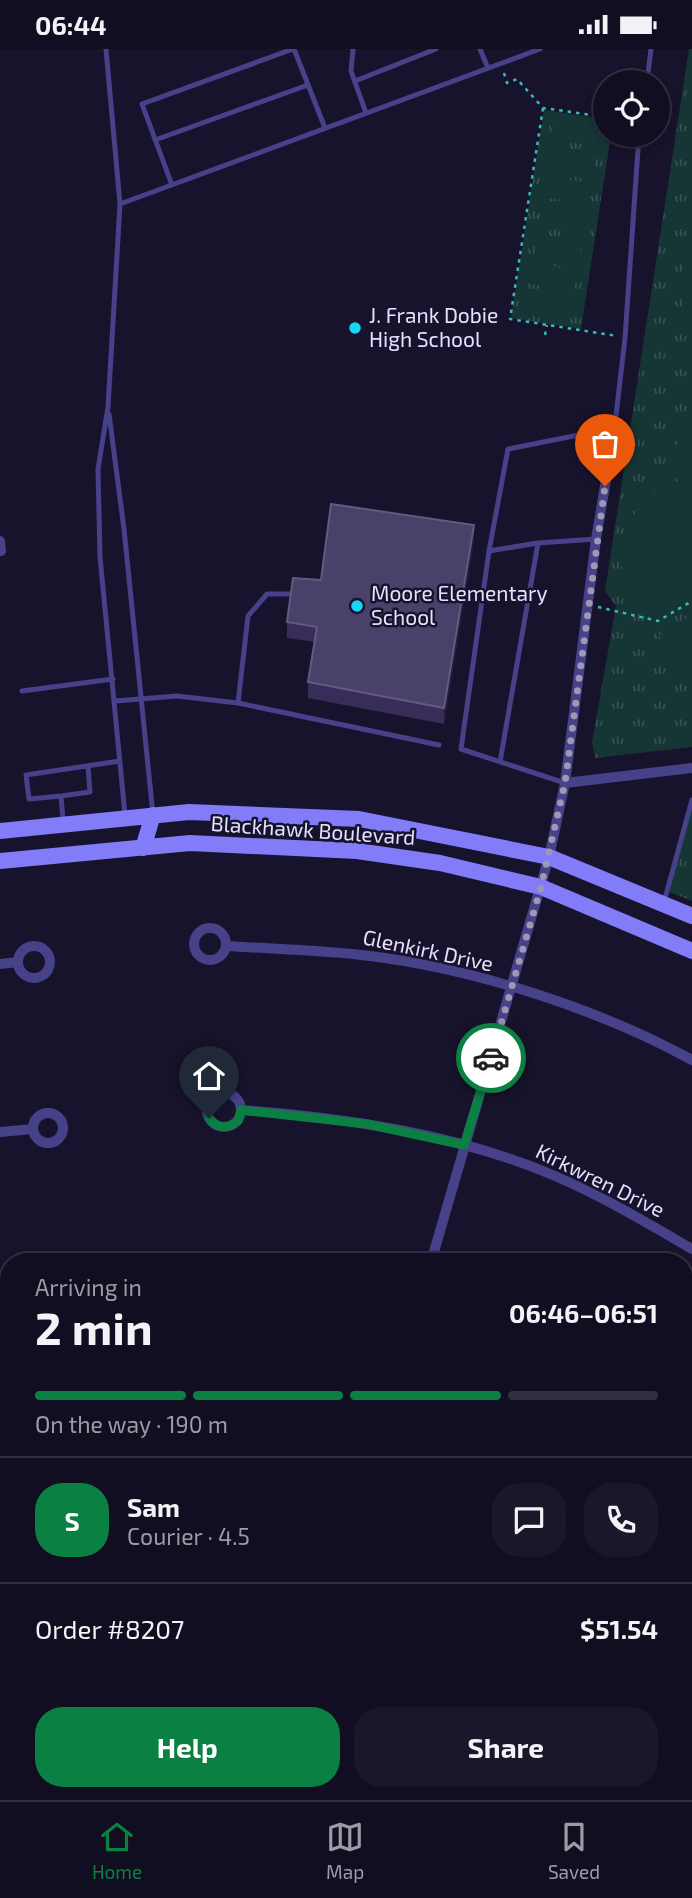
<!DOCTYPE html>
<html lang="en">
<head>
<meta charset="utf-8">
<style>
  :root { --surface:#120e21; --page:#1b172a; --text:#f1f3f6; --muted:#9c9ca5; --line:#312e3f; --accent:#0b8043 }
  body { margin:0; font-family:"Exo 2",sans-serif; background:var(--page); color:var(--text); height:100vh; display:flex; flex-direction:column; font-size:26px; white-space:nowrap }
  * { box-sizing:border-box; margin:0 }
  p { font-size:23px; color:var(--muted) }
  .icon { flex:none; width:38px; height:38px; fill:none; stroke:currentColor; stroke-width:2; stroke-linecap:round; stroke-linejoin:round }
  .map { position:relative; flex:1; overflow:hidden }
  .details { position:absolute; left:0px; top:1204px; width:693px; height:548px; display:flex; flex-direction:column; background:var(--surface); border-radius:28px 28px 0 0; box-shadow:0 4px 10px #0003,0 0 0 2px var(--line) }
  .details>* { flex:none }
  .buttons { position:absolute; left:593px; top:21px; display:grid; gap:14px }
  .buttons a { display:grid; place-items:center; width:77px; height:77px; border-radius:50%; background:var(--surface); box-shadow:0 4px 10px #0003,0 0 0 2px var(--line); font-size:35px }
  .pin { position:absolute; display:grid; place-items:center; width:60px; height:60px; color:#fff; margin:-72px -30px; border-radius:50% 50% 50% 0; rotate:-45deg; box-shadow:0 0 7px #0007 }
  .pin .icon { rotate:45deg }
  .courier { position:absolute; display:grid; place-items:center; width:70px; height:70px; margin:-35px; border:5px solid #0b8043; border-radius:50%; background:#fff; color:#222; box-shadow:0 2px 9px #0007 }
  .summary em { font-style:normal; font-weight:700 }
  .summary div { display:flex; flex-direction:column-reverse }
  .summary { display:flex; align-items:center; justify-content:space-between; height:119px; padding:0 35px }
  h1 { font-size:46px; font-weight:700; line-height:52px }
  .bar { display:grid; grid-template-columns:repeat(4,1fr); gap:10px 7px; align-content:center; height:84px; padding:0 35px }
  .bar i { height:9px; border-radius:5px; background:var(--line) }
  .bar .active { background:var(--accent) }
  .bar p { grid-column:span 4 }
  .line { display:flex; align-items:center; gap:18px; padding:0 35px; border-top:2px solid var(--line) }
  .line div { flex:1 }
  .round { display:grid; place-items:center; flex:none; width:74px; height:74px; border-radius:28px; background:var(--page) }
  .button { display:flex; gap:14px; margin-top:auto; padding:14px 35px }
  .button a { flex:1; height:80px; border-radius:28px; background:var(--accent); color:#fff; font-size:28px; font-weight:700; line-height:80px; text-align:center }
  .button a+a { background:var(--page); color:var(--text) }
  .status { display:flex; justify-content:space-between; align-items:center; height:49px; padding:0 35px; background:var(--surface); direction:ltr }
  .status svg { height:19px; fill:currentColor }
  .dock { display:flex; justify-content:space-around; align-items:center; height:98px; border-top:2px solid var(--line); background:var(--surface); font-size:19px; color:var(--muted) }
  .dock a { display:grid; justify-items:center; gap:4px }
  .dock .active { color:var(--accent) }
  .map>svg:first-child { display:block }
  .park { fill:url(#park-tufts) }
  .pitch { fill:#163535 }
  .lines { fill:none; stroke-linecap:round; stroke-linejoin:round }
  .path { stroke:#38b9b4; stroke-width:2.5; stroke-dasharray:3.5 5; stroke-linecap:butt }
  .lane { stroke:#464188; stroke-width:5 }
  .street { stroke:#464188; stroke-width:10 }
  .secondary { stroke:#827cf8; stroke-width:16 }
  .wall { fill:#372d58 }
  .shaded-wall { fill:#231b3f }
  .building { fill:#4a416a; stroke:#625a81; stroke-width:2 }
  .done { stroke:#9d98b4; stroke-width:7; stroke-dasharray:0 12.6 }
  .route { stroke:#0b8043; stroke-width:9 }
  .poi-dot { fill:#16d7f3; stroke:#18132c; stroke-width:2.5 }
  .labels { text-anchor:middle; stroke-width:5; stroke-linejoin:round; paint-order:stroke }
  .poi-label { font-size:21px; fill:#e4e0fd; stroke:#18132c; text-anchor:start }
  .street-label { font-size:21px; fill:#e4e0fd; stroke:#18132c }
</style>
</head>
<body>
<div class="status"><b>06:44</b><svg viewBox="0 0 49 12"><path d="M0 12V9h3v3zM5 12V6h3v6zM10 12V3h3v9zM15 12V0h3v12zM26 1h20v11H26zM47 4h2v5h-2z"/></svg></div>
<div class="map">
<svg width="692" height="1751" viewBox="0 0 692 1751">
  <defs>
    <pattern id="park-tufts" width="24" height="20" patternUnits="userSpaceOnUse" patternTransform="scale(1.75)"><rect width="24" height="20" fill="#163535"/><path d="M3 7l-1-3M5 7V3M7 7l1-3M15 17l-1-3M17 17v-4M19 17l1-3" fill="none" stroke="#385253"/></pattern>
  </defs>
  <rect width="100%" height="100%" fill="#18132c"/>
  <path class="park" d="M689,0H692V698L595,709L592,693L616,557L605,542Z
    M544,61L605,70L606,86H611L581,280L511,269Z
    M692,751V852L667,842Z"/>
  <path class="pitch" d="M555,70L600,76L597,97L552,90Z
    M551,98L596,105L592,126L547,119Z
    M546,127L591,134L588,155L543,148Z
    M542,156L587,163L583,184L538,177Z
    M537,185L582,192L579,213L534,206Z
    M682,206H692V281L683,255Z
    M533,214L578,221L574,242L529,235Z
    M528,243L573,250L570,271L525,264Z
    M692,377V441L665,421L682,385Z
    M662,440L692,466V540L656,566C605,524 610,476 662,440Z
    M692,565V638L673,617L659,586Z"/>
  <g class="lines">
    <path class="path" d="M504,24L507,34L517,30L543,59L606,68
      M543,59L510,270L617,287
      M545,286L547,276
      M598,558L658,572L692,552"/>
    <path class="lane" d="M106,0L120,155
      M294,0L325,79
      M353,0L351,22L366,64
      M480,0L488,19
      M355,32L436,0
      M647,33L651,0
      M155,91L308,36
      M172,136L142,55L293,0
      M109,365L124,480L153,766
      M489,502L508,400L594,383L614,384L625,289L639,86
      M22,642L113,630
      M115,652L177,647L238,654L439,696
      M238,654L248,567L267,545H293
      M500,713L538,494
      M565,734L461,700L489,502L538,494L596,490
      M61,747L90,743L88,717
      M125,766L100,508L98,420L108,358L120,155L540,0
      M63,772L61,747L29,750L26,726L120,712
      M664,853L692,751"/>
    <path class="street" d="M0,492L1,502
      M565,734L692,719
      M194 895a16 16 0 1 1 32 0a16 16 0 1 1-32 0Z
      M18 913a16 16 0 1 1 32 0a16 16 0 1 1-32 0Z
      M227,897C274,900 323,901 370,907C475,920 599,960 692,1011
      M0,915L18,913
      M207 1061a17 17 0 1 1 34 0a17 17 0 1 1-34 0Z
      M241,1061C347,1069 457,1085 555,1127C602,1147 647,1174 692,1200
      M33 1079a15 15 0 1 1 30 0a15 15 0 1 1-30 0Z
      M0,1083L33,1080
      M431,1213L549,808L565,734L596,490L614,384
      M0,1247L9,1246
      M684,1405L692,1412
      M0,1411L9,1410
      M0,1577L9,1576
      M684,1707L692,1698
      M0,1742L9,1741
      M283,1743V1751
      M647,1751L654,1743"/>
    <path class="secondary" d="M0,782L189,763L359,770L549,808L692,867
      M143,799L153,766
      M0,812L190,794L357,802L440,814L541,838L692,902"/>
  </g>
  <path class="wall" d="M474,492L444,675L308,649V633L315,593L287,589V573L321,531Z"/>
  <path class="shaded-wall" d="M474,476V492L444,675V659Z"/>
  <path class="building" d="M331,455L474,476L444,659L308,633L317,578L287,573L293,529L321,531Z"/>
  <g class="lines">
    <path class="done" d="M491,1009L541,838L565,734L605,437"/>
    <path class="route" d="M209,1069C217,1080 228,1080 238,1072L241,1061L367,1075L464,1096L491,1009"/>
  </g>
  <g class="poi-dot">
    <circle cx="355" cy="279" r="7"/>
    <circle cx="357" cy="557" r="7"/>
  </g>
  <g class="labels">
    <g class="poi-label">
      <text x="369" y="274">J. Frank Dobie<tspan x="369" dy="24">High School</tspan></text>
      <text x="371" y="552">Moore Elementary<tspan x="371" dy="24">School</tspan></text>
    </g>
    <g class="street-label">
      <text transform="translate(313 782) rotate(4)" y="7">Blackhawk Boulevard</text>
      <text transform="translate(428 902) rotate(12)" y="7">Glenkirk Drive</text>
      <text transform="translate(600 1132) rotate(26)" y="7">Kirkwren Drive</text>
    </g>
  </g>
</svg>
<div class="buttons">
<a><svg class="icon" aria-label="locate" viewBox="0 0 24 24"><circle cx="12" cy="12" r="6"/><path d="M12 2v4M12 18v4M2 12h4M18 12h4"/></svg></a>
</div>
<div class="pin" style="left:605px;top:437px;background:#ea580c"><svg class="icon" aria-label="bag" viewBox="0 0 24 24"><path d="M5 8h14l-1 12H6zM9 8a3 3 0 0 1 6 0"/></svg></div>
<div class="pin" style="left:209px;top:1069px;background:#1f2937"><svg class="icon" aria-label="home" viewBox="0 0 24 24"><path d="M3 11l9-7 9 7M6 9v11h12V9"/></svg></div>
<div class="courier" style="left:491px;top:1009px"><svg class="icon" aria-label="car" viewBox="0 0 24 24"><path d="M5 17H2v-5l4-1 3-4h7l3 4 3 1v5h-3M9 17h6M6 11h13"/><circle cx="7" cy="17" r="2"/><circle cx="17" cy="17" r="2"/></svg></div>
<section class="details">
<div class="summary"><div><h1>2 min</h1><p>Arriving in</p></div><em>06:46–06:51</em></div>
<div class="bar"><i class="active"></i><i class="active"></i><i class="active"></i><i></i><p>On the way · 190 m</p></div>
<div class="line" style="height:126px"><b class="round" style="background:var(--accent);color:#fff">S</b><div><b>Sam</b><p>Courier · 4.5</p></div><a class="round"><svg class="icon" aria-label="chat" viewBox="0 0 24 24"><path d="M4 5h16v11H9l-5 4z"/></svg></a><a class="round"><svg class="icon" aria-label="phone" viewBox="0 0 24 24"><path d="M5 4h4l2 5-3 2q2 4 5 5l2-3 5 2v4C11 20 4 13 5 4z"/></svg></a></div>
<div class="line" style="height:91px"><div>Order #8207</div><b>$51.54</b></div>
<div class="button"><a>Help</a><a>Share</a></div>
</section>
</div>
<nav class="dock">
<a class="active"><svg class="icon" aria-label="home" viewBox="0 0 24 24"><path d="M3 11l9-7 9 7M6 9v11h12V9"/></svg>Home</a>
<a><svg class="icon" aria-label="map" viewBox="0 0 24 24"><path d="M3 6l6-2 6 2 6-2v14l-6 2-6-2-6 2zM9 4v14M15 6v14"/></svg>Map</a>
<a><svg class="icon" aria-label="saved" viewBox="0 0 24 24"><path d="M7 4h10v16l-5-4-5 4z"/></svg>Saved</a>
</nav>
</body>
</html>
